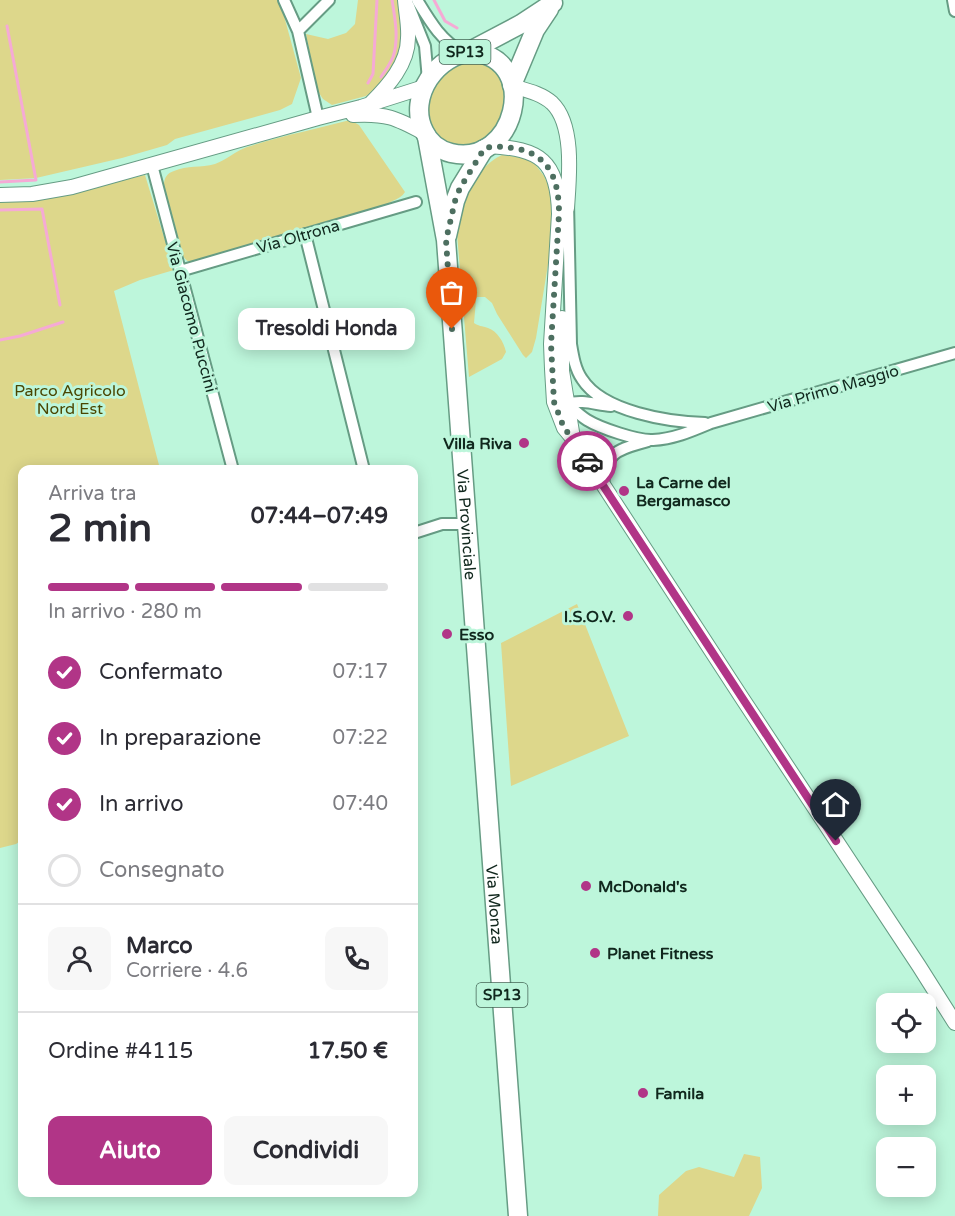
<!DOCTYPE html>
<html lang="it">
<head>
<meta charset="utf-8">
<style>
  :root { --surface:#fff; --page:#f7f7f7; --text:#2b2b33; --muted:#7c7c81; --line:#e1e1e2; --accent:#b13587 }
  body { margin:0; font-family:"Varela Round",sans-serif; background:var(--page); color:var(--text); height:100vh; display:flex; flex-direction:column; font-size:22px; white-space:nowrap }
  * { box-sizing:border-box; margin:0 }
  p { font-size:20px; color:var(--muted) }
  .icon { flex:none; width:33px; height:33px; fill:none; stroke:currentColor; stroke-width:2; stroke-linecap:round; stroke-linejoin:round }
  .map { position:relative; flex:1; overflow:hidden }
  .side { position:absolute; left:18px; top:465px; width:400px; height:732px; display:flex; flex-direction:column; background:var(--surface); border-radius:12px; box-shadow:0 3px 15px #0003 }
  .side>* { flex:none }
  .controls { position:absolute; left:876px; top:993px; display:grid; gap:12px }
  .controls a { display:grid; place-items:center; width:60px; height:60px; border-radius:12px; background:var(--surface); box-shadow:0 3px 15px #0003; font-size:30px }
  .pin { position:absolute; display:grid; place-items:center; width:51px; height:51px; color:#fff; margin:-62px -26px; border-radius:50% 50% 50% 0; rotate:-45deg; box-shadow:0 0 6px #0007 }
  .pin .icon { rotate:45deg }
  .courier { position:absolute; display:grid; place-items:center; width:60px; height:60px; margin:-30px; border:4px solid #b13587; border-radius:50%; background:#fff; color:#222; box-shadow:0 2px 8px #0007 }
  .bubble { position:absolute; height:42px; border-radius:12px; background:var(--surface); box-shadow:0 3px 15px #0003; font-size:20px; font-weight:800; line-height:42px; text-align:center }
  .summary em { font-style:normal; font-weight:800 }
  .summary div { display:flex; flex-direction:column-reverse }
  .summary { display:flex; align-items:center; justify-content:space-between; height:102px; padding:0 30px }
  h1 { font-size:39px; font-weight:800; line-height:45px }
  .bar { display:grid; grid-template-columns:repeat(4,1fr); gap:9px 6px; align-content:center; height:72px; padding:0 30px }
  .bar i { height:8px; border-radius:4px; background:var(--line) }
  .bar .selected { background:var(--accent) }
  .bar p { grid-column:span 4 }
  .line { display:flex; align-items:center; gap:15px; padding:0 30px; border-top:2px solid var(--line) }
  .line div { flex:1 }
  .round { display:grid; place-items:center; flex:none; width:63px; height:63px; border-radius:12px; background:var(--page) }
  ol { padding:0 30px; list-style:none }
  li { display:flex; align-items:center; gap:18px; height:66px }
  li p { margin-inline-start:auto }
  li .icon { padding:6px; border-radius:50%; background:var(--accent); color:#fff; stroke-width:4 }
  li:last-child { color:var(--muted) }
  li i { width:33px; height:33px; border:3px solid var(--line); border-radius:50% }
  .action { display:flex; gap:12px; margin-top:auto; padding:12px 30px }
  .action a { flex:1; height:69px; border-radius:12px; background:var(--accent); color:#fff; font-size:24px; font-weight:800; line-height:69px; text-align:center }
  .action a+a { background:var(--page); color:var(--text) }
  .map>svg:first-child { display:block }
  .green { fill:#ddd78b }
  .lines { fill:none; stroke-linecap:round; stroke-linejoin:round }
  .stream { stroke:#f5aad5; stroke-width:3 }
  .minor-casing { stroke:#669c84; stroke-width:14 }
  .tertiary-casing { stroke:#669c84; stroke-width:16 }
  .primary-casing { stroke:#669c84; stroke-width:21 }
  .minor { stroke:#fff; stroke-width:10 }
  .tertiary { stroke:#fff; stroke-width:14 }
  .primary { stroke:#fff; stroke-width:18 }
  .done { stroke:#4d6f60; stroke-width:6; stroke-dasharray:0 10.8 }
  .route { stroke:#b13587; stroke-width:8 }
  .poi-dot { fill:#b13587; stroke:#bdf6db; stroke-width:2 }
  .labels { text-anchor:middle; stroke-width:6; stroke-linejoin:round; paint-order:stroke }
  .shield { fill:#bdf6db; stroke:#446556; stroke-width:1.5 }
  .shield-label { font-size:15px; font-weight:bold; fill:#10271d }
  .street-label { font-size:16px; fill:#10271d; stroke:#bdf6db }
  .park-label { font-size:16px; fill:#4a4501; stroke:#bdf6db }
  .poi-label { font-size:16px; font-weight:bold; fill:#10271d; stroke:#bdf6db; text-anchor:start }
</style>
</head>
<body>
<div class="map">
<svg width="955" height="1216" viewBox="0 0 955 1216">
  <rect width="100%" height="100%" fill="#bdf6db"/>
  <path class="green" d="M0,0H278L281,5L301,78L292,104L280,110L175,139L167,145L122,158L36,178L0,180Z
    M358,0H399L403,43L393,68L377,88L366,96L332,105L323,99L317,90L306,34L328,39L346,33L355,24Z
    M464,59L494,66L505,85L507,109L488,138L463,148H454L432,134L425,102L442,74Z
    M350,120L359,125L405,192C400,201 386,201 379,210L196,264C190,262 187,262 183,256L164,185C164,178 167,173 174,171C187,165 201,168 215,164C226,160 236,151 247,147C281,136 316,129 350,120Z
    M502,155L524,158L535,164L544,176L552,192L553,234L536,338L532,352L526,358L523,355L497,314L492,303L485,297H477L476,300L474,323C478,326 482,326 488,328C497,331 504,342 506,352L502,359L469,377L457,234C462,204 472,169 502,155Z
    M145,175L174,270L140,280L114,291L160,469L22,470V840L16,844L0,848V201L71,193Z
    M577,604L629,736L511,786L501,643Z
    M744,1154L760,1157L762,1188L749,1216H658L659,1195L686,1171L699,1167L734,1177Z"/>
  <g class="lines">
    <path class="stream" d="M434,0L445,21L457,28
      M381,77C385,71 390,64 393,57C399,39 395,18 392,0
      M368,83L373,74L377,0
      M0,182L36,180L7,26
      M0,210L42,209L60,305
      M0,340L20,336L63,322"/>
    <defs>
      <path id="minor" d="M284,0L298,31L318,118
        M417,0C431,23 440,39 463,53
        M953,0L955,11
        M409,6L425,46L428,80
        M298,31L329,0
        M152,165L233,470
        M568,202L571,344C573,356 575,369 582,379C603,412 669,422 705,423
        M305,234L364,470
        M180,271L416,202
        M565,402C572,408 579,415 587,420C600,428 638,441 653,440C674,439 692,431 711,423L955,353
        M567,404C583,399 596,405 611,406
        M603,485C606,450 618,450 648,441
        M414,533L442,524H467"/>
      <path id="tertiary" d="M512,86C525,90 541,93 552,103C575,125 569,179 567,208
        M371,103C388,86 408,64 408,38C409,26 406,13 405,0
        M353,115C386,113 396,118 424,133
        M489,146C540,149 558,160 559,214L551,344L552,369L554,402L564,428L574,440L742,698L919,966L955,1023
        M0,195L32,194L72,187L318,118L361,107L424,87
        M562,318V371L572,432"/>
      <g id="primary">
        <path d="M468,52L521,24L553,3"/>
        <path d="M474,52C542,61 515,168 451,153C439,150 429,142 424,131C407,97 437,53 474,52Z"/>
        <path d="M512,85L535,30L549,9"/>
        <path id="s1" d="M427,137L446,240L518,1216"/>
        <path d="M447,236L455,201L460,188L484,149"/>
      </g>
    </defs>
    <use href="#minor" class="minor-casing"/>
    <use href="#tertiary" class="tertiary-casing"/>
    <use href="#primary" class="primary-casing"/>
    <use href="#minor" class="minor"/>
    <use href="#tertiary" class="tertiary"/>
    <use href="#primary" class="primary"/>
  </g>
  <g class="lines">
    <path class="done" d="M452,329L446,240L455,201L460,188L484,149C492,145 503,147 512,148C550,153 559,180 559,214L551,344L554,402L564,428L574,440L587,461"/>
    <path class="route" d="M587,461L836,841"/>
  </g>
  <g class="poi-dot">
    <circle cx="524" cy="443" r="6"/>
    <circle cx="624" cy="491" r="6"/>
    <circle cx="628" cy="616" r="6"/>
    <circle cx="447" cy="634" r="6"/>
    <circle cx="586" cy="886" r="6"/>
    <circle cx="595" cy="953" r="6"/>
    <circle cx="643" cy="1093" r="6"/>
  </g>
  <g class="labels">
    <g class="shield">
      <rect x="439.5" y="40" width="51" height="24" rx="4.5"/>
      <rect x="476.5" y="983" width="51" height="24" rx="4.5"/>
    </g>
    <g class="shield-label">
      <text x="465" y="57">SP13</text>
      <text x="502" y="1000">SP13</text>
    </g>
    <g class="street-label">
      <text transform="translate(298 236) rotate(-16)" y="6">Via Oltrona</text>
      <text transform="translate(192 317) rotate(75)" y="6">Via Giacomo Puccini</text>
      <text transform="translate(833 388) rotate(-16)" y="6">Via Primo Maggio</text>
      <text dy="6" stroke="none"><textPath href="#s1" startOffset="390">Via Provinciale</textPath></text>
      <text dy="6" stroke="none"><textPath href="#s1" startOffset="771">Via Monza</textPath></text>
    </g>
    <g class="park-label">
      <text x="70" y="396">Parco Agricolo<tspan x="70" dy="18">Nord Est</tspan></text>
    </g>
    <g class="poi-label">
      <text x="512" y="449" text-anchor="end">Villa Riva</text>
      <text x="636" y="488">La Carne del<tspan x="636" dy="18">Bergamasco</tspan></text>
      <text x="616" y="622" text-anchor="end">I.S.O.V.</text>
      <text x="459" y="640">Esso</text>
      <text x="598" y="892">McDonald's</text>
      <text x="607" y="959">Planet Fitness</text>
      <text x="655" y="1099">Famila</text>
    </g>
  </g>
</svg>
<div class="controls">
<a><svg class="icon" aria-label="locate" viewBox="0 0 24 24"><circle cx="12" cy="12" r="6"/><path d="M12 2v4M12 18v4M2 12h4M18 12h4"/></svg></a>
<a>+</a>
<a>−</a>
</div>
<div class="pin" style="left:452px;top:329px;background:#ea580c"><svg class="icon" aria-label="bag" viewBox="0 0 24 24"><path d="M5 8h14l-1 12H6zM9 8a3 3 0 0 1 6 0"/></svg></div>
<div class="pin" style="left:836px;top:841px;background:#1f2937"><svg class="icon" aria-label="home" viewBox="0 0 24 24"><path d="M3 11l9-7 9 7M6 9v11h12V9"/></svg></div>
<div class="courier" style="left:587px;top:461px"><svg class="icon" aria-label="car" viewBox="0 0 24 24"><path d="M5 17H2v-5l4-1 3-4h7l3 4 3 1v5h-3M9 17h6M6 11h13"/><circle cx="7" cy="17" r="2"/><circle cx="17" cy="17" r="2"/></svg></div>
<div class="bubble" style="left:238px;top:308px;width:177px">Tresoldi Honda</div>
<section class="side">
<div class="summary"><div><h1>2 min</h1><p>Arriva tra</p></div><em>07:44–07:49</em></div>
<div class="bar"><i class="selected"></i><i class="selected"></i><i class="selected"></i><i></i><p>In arrivo · 280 m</p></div>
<ol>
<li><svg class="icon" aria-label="check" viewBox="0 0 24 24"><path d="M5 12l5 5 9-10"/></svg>Confermato<p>07:17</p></li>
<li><svg class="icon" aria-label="check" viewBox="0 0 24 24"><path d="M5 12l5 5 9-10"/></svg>In preparazione<p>07:22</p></li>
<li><svg class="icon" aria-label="check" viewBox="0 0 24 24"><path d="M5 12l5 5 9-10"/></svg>In arrivo<p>07:40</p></li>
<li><i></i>Consegnato</li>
</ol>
<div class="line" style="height:108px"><a class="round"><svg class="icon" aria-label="person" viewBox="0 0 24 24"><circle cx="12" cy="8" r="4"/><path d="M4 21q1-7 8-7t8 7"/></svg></a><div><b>Marco</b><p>Corriere · 4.6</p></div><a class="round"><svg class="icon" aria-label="phone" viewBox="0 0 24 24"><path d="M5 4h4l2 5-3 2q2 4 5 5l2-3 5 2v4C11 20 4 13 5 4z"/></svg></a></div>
<div class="line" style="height:78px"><div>Ordine #4115</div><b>17.50 €</b></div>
<div class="action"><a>Aiuto</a><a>Condividi</a></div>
</section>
</div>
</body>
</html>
